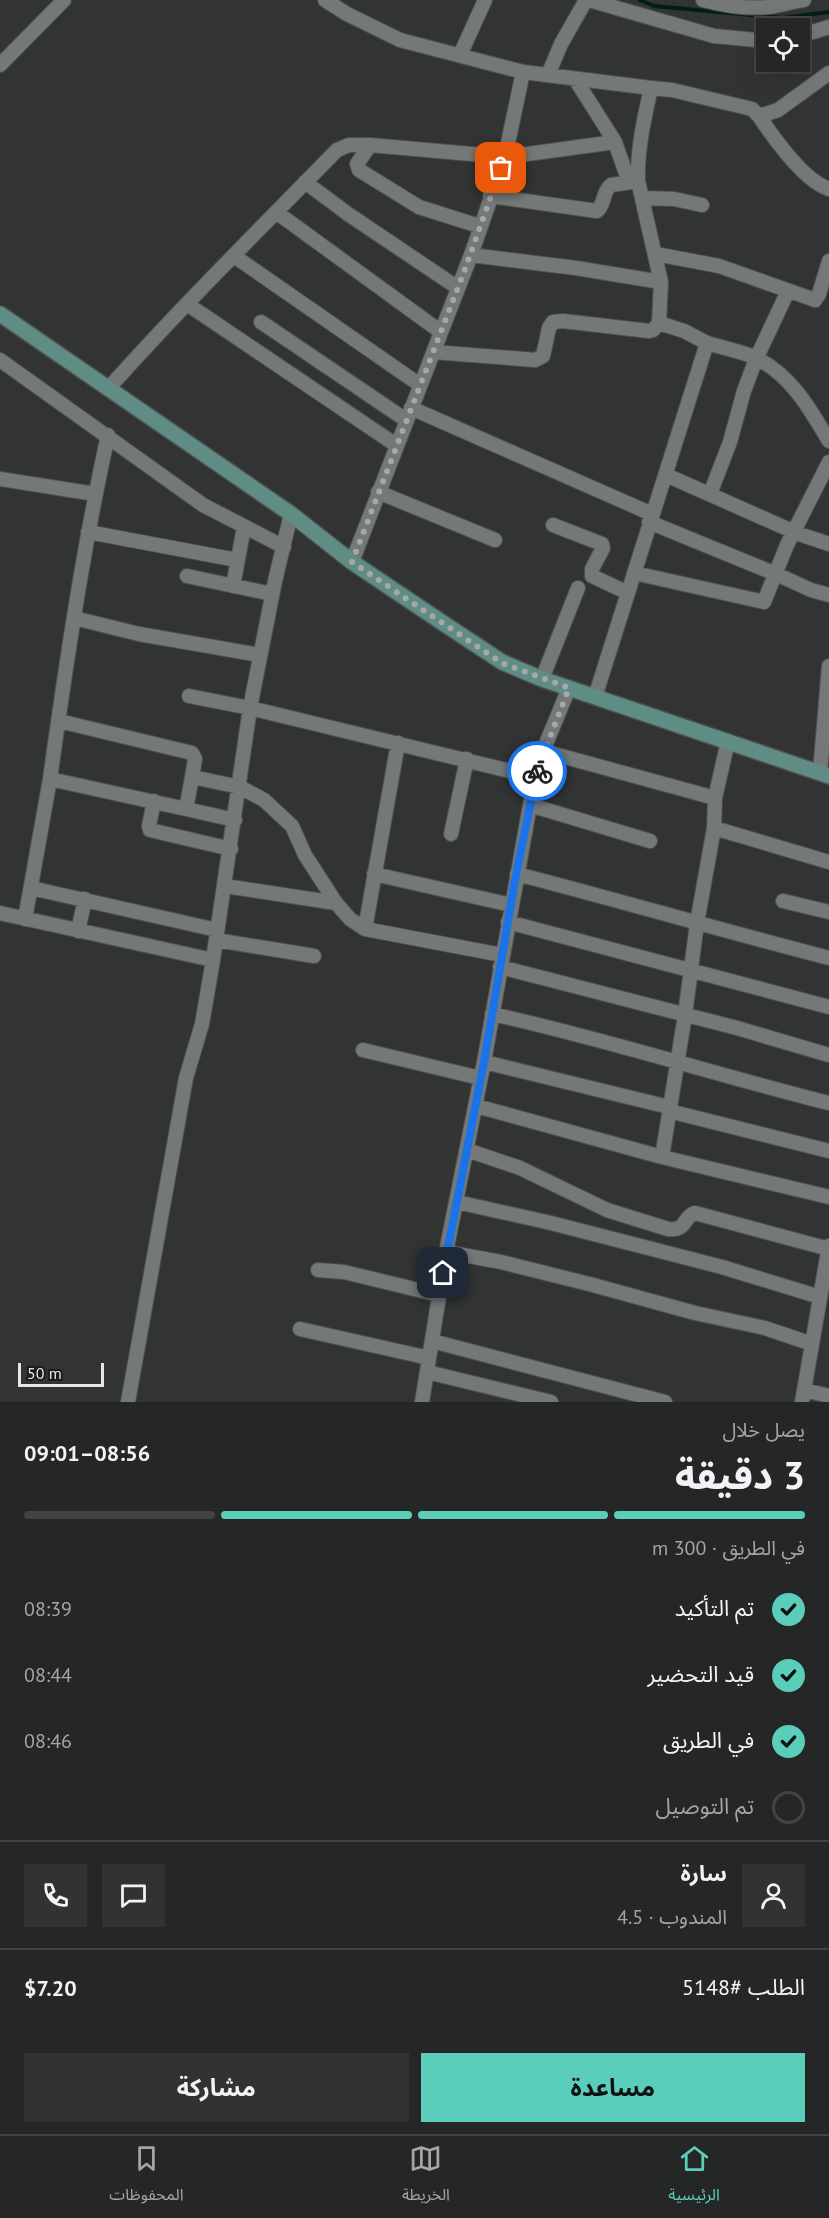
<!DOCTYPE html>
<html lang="ar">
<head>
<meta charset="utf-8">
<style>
  :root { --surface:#252726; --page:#313332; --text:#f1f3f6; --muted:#a3a5a7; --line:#424443; --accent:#5bcebb }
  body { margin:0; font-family:"PT Sans","Noto Sans Arabic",sans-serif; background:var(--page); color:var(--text); direction:rtl; height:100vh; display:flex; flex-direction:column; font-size:22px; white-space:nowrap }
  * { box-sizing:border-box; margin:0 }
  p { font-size:20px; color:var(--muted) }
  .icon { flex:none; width:33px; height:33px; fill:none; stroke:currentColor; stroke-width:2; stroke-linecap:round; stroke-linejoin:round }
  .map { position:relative; height:1402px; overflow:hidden; direction:ltr }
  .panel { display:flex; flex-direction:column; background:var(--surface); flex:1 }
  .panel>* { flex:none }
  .controls { position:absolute; left:756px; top:18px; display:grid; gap:12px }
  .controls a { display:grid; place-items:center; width:54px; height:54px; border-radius:0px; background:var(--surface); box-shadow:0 6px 24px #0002,0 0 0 2px var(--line); font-size:30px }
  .scale { position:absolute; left:18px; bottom:15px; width:86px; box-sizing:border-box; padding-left:6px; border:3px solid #e5e7e6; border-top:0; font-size:16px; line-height:21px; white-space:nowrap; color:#e5e7e6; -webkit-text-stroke:4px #1a1b1b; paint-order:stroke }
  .pin { position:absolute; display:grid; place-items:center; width:51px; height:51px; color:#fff; margin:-26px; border-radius:12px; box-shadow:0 3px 9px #0006 }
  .courier { position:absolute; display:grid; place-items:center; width:60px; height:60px; margin:-30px; border:4px solid #1a73e8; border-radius:50%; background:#fff; color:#222; box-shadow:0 2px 8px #0007 }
  .headline em { font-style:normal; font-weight:700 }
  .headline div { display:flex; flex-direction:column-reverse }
  .headline { display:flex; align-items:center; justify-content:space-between; height:102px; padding:0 24px }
  h1 { font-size:39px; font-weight:700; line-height:45px }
  .bar { display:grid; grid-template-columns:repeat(4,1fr); gap:9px 6px; align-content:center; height:72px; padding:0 24px }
  .bar i { height:8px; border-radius:4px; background:var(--line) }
  .bar .active { background:var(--accent) }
  .bar p { grid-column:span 4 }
  .line { display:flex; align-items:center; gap:15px; padding:0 24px; border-top:2px solid var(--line) }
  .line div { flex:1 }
  .round { display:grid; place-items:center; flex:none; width:63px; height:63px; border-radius:0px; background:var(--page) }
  ol { padding:0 24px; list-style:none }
  li { display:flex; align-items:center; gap:18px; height:66px }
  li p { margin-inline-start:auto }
  li .icon { padding:6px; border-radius:50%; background:var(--accent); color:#111; stroke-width:4 }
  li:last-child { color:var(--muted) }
  li i { width:33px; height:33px; border:3px solid var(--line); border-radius:50% }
  .primary-button { display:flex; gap:12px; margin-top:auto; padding:12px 24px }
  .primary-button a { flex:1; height:69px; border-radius:0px; background:var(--accent); color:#111; font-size:24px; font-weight:700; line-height:69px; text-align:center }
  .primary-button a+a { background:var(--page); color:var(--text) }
  .dock { display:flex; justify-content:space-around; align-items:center; height:84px; border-top:2px solid var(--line); background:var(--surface); font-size:16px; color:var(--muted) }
  .dock a { display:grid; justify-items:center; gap:3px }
  .dock .active { color:var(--accent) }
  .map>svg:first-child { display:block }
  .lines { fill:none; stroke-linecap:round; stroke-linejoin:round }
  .stream { stroke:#001e19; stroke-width:4 }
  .street-casing { stroke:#4e5150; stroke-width:16 }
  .secondary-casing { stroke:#4e5150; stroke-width:18 }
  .street { stroke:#747877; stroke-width:14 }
  .secondary { stroke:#5f8d86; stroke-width:15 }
  .done { stroke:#a6a8a7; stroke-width:6; stroke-dasharray:0 10.8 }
  .route { stroke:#1a73e8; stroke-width:8 }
</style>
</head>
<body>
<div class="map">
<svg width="829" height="1402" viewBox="0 0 829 1402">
  <rect width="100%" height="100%" fill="#313433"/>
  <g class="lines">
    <path class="stream" d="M640,0L654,6L782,18L829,12"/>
    <defs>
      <path id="street" d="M325,0L347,14L400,40L523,72L651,88C644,119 637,150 638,181L661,282L659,323L684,331L707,343L595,697
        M589,0L714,36L766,41
        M703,0C726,6 752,10 775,6C785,4 794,1 804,0
        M800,36L829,27
        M460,55L485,0
        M0,65L64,0
        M548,75L561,44L586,0
        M575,79L615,142L629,182
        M651,88L672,90L752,109L759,116L778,110L829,73
        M759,116C773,137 804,181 829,189
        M370,145L357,164L359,170L419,207L479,226
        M305,182L348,214L458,288
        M490,196L597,211C605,205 602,192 611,185L638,181
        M642,198L674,199L702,205
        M276,212L441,332
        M656,254L719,266L815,300L819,294L829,261
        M471,255L576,268L661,282
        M234,256L420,385
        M187,304L396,445
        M261,322L406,420
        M707,343C723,348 741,351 756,358C791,375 810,409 829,441
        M433,352L535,360L543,356L549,328L553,322L563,321L649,331L653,330L659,323
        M0,360L203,505L284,547
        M108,389C181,307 260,229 337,150L349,145H370L505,157L615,142
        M411,408L652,514
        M666,475L799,534L829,544
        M0,479L95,494
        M378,492L495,540
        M710,494L730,442L744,391L756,359L788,291
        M649,522L776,574L811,590L829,595
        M553,525L602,544L603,548L592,569V576L628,593
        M88,532L237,560
        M352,562L471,255L505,157L523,72
        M634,573L764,602L787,545L829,462
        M187,576L272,594
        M233,586L244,527
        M74,618L139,634L260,655
        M542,679L578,588
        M189,696L250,708L535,777
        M59,721L192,753L195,759L192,777
        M543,751L715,798
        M820,772L829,666
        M50,779C66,664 83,549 108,435
        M154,801L149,826L150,830L231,849
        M530,805L650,841
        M186,809L235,820
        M714,828L715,798L728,741
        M451,834L467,759
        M829,862L714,828L697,923L685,1015L662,1157L829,1197
        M374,874L511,905
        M517,874C621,901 724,931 829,958
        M225,886L336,903
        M31,888L217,930
        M783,901L829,912
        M0,913L213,960
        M25,919L50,779L186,809L192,777L240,787L264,800L292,826L305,855L336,903L350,919L365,929L398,743
        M508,922L829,1007
        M365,929L502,955
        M78,931L85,899
        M216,940L314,956
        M500,967L737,1028L829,1055
        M492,1014C606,1039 716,1075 829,1103
        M363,1050L480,1078
        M484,1062L669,1107
        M476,1106L662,1157
        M669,1111L829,1151
        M467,1150L520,1168L607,1210L668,1229C688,1231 682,1217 695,1213L829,1249
        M457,1202L551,1223L722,1267L820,1297
        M447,1252L501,1262L593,1285L695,1313L765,1328L812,1344
        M318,1270L344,1272L439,1295
        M300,1329L429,1358
        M432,1341L665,1402
        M427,1372L551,1402
        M804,1390L829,1396
        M128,1402L186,1078L202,1024L213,960L250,708L275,581L291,514
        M422,1402L447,1247L484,1062L535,777L543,751L569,688
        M802,1402L829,1246"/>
      <path id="secondary" d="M0,314L291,514L352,562L440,621L502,662L542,679L829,776"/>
    </defs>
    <use href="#street" class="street-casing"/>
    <use href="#secondary" class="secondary-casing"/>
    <use href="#street" class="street"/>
    <use href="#secondary" class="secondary"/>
  </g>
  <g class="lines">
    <path class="done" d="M501,168L464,272L352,562L502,663L569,688L537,771"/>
    <path class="route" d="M443,1273L484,1062L515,880L537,771"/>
  </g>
</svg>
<div class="controls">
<a><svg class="icon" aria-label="locate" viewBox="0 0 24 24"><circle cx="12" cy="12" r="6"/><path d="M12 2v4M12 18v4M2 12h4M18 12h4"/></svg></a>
</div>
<div class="scale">50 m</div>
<div class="pin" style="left:501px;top:168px;background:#ea580c"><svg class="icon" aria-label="bag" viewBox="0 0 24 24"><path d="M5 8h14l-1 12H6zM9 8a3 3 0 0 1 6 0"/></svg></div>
<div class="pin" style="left:443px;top:1273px;background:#1f2937"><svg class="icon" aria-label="home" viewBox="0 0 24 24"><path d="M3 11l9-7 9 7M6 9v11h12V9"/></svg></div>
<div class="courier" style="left:537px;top:771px"><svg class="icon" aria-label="bike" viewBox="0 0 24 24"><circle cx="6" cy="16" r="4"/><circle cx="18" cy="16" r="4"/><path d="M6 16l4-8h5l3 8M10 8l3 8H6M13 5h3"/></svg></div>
</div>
<section class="panel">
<div class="headline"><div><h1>3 دقيقة</h1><p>يصل خلال</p></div><em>08:56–09:01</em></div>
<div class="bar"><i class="active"></i><i class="active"></i><i class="active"></i><i></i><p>في الطريق · 300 m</p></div>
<ol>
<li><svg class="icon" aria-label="check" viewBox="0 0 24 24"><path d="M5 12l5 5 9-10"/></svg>تم التأكيد<p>08:39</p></li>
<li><svg class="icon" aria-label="check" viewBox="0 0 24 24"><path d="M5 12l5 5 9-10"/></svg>قيد التحضير<p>08:44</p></li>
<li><svg class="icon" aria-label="check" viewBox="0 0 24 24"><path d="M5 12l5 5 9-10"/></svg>في الطريق<p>08:46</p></li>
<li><i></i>تم التوصيل</li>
</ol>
<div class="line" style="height:108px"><a class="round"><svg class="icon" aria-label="person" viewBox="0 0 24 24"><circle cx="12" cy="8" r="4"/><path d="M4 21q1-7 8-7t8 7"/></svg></a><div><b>سارة</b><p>المندوب · 4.5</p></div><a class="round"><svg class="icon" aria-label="chat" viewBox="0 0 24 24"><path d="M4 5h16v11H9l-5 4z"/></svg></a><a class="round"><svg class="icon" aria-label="phone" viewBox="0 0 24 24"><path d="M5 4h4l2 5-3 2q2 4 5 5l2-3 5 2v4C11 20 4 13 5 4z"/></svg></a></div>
<div class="line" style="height:78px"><div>الطلب #5148</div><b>$7.20</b></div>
<div class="primary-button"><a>مساعدة</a><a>مشاركة</a></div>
</section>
<nav class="dock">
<a class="active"><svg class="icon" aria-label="home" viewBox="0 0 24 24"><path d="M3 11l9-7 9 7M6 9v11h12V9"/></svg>الرئيسية</a>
<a><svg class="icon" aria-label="map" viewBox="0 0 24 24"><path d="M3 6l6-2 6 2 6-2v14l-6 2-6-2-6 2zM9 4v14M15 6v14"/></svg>الخريطة</a>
<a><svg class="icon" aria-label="saved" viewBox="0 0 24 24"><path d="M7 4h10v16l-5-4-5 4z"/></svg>المحفوظات</a>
</nav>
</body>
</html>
